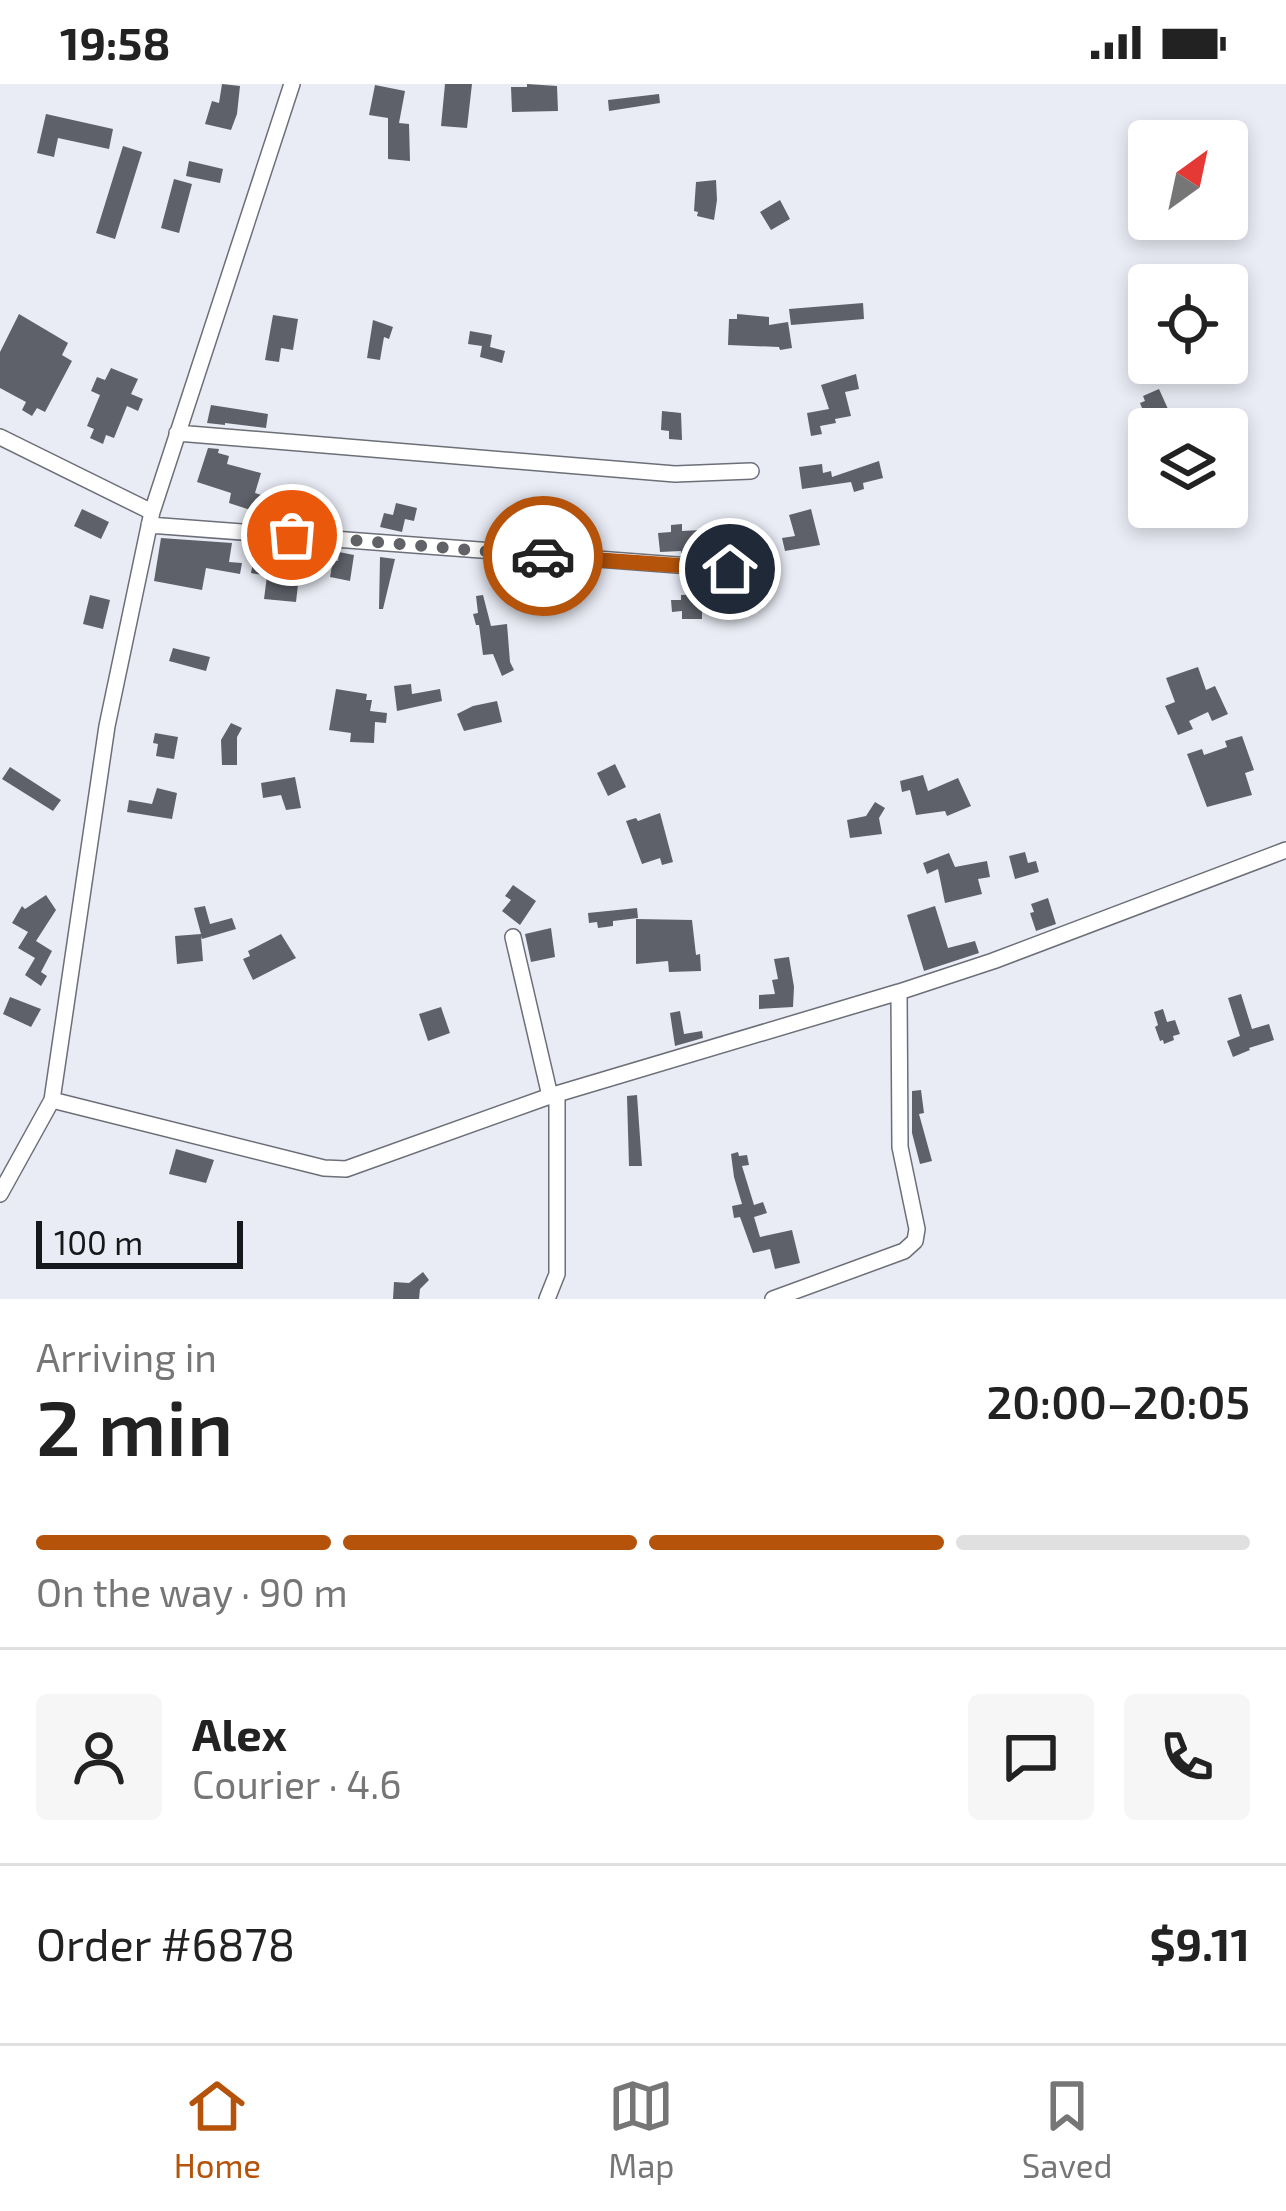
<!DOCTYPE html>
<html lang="en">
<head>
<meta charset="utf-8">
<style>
  :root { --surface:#fff; --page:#f6f6f6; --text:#222; --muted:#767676; --line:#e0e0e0; --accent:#b45309 }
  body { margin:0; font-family:"Exo 2",sans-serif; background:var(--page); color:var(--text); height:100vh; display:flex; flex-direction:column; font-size:45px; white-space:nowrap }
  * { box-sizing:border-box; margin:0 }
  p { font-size:39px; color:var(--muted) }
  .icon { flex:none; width:66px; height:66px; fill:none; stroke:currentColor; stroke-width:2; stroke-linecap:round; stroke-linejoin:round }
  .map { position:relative; height:1215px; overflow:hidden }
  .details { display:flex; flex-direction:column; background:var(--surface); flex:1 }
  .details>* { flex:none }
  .needle { width:78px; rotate:33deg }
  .fabs { position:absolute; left:1128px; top:36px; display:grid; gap:24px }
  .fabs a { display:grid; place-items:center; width:120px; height:120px; border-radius:12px; background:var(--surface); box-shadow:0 6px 18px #0003; font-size:60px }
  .scale { position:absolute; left:36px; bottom:30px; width:207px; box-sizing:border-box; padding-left:12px; border:6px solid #17181b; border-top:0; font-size:33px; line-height:42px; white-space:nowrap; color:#17181b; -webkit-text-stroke:9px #e9ecf5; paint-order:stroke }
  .pin { position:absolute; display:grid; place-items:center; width:102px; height:102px; color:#fff; margin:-51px; border:6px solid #fff; border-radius:50%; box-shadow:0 3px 12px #0007 }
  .courier { position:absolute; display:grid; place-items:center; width:120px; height:120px; margin:-60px; border:9px solid #b45309; border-radius:50%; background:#fff; color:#222; box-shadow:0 3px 15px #0007 }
  .overview em { font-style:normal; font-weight:600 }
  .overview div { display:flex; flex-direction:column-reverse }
  .overview { display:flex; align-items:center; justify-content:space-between; height:204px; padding:0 36px }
  h1 { font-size:78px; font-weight:600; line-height:90px }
  .bar { display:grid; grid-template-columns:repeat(4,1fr); gap:18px 12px; align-content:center; height:144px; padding:0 36px }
  .bar i { height:15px; border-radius:9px; background:var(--line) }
  .bar .active { background:var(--accent) }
  .bar p { grid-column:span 4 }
  .line { display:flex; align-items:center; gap:30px; padding:0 36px; border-top:3px solid var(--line) }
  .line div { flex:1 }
  .round { display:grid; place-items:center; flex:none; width:126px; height:126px; border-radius:12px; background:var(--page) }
  .status { display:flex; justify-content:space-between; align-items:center; height:84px; padding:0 60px; background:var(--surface); direction:ltr }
  .status svg { height:33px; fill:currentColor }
  .tab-bar { display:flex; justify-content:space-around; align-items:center; height:168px; border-top:3px solid var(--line); background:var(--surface); font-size:33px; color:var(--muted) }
  .tab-bar a { display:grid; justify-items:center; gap:6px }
  .tab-bar .active { color:var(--accent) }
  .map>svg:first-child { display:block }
  .building { fill:#5e6169 }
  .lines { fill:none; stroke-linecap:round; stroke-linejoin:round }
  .street-casing { stroke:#6c6f77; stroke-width:18 }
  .street { stroke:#fff; stroke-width:15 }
  .done { stroke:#606267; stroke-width:12; stroke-dasharray:0 21.6 }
  .route { stroke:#b45309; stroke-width:15 }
</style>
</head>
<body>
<div class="status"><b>19:58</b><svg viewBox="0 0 49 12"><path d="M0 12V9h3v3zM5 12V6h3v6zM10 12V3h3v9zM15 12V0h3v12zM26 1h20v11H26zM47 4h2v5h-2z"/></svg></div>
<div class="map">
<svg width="1286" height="1215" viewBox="0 0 1286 1215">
  <rect width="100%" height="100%" fill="#e9ecf5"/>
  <path class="building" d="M222,0L240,2L237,30L231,46L205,40L212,17L219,19Z
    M445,0H472L467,44L441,42Z
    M527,0L557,2L558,27L512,28L511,3H527Z
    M375,1L405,7L399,39L409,40L410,77L388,75V34L369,31Z
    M659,10L660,19L609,27L608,16Z
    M46,30L113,45L109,65L58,54L54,73L37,69Z
    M123,62L142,68L115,155L96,149Z
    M189,77L223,85L220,99L186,92Z
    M174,95L192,100L179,149L161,144Z
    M716,96L717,116L714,136L697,132L698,128L694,127L696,98Z
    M780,116L790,135L771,146L760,128Z
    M863,219L864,235L791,241L789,225Z
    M19,230L68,259L62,271L72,277L45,328L37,324L32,332L22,326L26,318L0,304V268Z
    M737,230L769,233V241L788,238L792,264L780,266L779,263L728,261L729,235H737Z
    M273,231L298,235L293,266L281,264L279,278L265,276Z
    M373,236L393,243L389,255L384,253L380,276L367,274Z
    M470,247L492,251L490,263L505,267L502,279L480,273L482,262L468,260Z
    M111,284L138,295L131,310L143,315L138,327L127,322L114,354L106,351L103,360L90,354L94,345L87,342L100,311L91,307L97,293L105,296Z
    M856,290L859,305L845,308L851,332L835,335L836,339L820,342L822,350L811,352L807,329L829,325L821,301Z
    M1159,305L1168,325L1162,327L1166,335L1154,340L1151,332L1146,334L1140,319L1145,317L1143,312Z
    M211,321L268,330L266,344L225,339V341L207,339Z
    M662,327L681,329L682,356L669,355V347L661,346Z
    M208,364L219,365L218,369L229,372L227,380L261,389L255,409L277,416L272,433L229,419L231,409L197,398Z
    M879,377L883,394L863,399L864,405L854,408L851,398L802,405L799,383L822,380L823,389L831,387L832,393Z
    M396,419L417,424L414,437L405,435L402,448L380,443L384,429L393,431Z
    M533,420H544V426H554V443L524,442L525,426H533Z
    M82,425L109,438L101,455L74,442Z
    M811,425L820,461L785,467L782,454L795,452L789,431Z
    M682,440V447L701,446L704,471L681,469V467L660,468L658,449L671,448V441Z
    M161,454L232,459L229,478L242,479L240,490L206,484L202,506L154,497Z
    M269,465L279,467V471L301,474L296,518L264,515L267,492L251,489L254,474L267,477Z
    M339,468L354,471L350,497L330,493L333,476L338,477Z
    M380,473L395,475L383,525H379Z
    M706,495L718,496V510L730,511L729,527L702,528V535H682V527L672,528L671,516H681V511L706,510Z
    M90,511L110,516L103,545L83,540Z
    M483,511L491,542L507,540L510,578L514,586L502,592L493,570L483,571L479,541H476L473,530L478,529L476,512Z
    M173,564L210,573L206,587L169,577Z
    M1198,583L1206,606L1215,602L1228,630L1212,637L1208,628L1189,637L1193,645L1178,651L1165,622L1175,618L1166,594Z
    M411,600L412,610L440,605L442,617L397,627L394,602Z
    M336,605L367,610L366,616H372L370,627L387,629L386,639L375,638L374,659L350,658L351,649L329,646Z
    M497,617L502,638L464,647L457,630L473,622Z
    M231,639L242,644L237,653V681H222L221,656Z
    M155,649L178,653L174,675L156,672L158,660L153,659Z
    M1242,652L1254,686L1245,689L1252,711L1207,723L1187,670L1202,665L1204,671L1227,663L1225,657Z
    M615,680L626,703L608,712L597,689Z
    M10,683L61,716L53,727L2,695Z
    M923,691L928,707L958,694L971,722L947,732L945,727L916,731L910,706L902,708L900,697Z
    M295,693L301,724L286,726L281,711L263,714L261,699Z
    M157,704L177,709L172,735L127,728L129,716L152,720Z
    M875,718L885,724L879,734L882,750L850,754L847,736L866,732Z
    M660,729L673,778L662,781L660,774L642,780L626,737L636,734L638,737Z
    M1025,768L1028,779L1036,777L1039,788L1015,795L1009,772Z
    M949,769L955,783L987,777L990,793L978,795L982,810L945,819L938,785L927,790L923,779Z
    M513,801L536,817L520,841L502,827L511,816L505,812Z
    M46,811L56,826L36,857L52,867L41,888L47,892L41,902L25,891L35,874L18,864L28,848L12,839L22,822L25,825Z
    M1048,814L1056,840L1036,847L1030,829L1034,828L1031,820Z
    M205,822L210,840L232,834L236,845L202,855L201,852L203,877L177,880L175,852L201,850L194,824Z
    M935,822L948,864L975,857L979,869L924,887L907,831Z
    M637,824L638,834L613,837V842L598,844L597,838L589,839L588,829Z
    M636,835L692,836L696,871L700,870L701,887L669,888L668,877L636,880Z
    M551,844L555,873L531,878L525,850Z
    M281,850L296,874L253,896L243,875L250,872L248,867Z
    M789,873L794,903L793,923L759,925V911L775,910L772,896L778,895L774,875Z
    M1241,910L1252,945L1269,940L1274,956L1249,964L1250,966L1233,973L1227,957L1240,952L1228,914Z
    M10,913L41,925L31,943L3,930Z
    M441,923L450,949L428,957L419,930Z
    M1163,925L1167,938L1175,936L1180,950L1173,952L1174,956L1164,960L1163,956L1160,957L1155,943L1158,941L1154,928Z
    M680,927L684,950L702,947L703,954L675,962L670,929Z
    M921,1006L924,1029L919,1030L932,1077L920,1080L912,1049V1007Z
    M637,1011L642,1082H629L627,1012Z
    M176,1065L214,1076L206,1099L169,1090Z
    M738,1068L739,1072L747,1071L749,1081L742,1082L754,1121L763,1118L767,1129L754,1133L760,1153L792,1146L800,1179L775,1185L770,1165L753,1169L740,1133L734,1134L732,1122L742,1120L734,1093L731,1070Z
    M423,1188L429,1196L420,1205L419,1215H393L394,1198L409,1199Z"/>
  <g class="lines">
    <defs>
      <path id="street" d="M177,349L675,390L751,387
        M0,353L152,428
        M149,441L730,485
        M513,853L550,1012
        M52,1016L324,1084L346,1085L550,1012L899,908L993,877L1286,766
        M0,1110L52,1016L107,642L152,428L292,0
        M547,1215L557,1190V1010
        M773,1215L904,1167L915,1157L917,1145L900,1063L899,908"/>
    </defs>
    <use href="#street" class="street-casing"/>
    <use href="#street" class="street"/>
  </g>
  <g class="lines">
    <path class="done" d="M292,451L543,472"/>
    <path class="route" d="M543,472L730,485"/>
  </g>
</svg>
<div class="fabs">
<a><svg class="needle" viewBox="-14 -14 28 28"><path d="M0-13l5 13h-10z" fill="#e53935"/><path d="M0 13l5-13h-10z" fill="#767676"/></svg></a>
<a><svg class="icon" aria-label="locate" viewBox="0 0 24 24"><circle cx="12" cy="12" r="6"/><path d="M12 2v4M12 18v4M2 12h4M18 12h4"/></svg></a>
<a><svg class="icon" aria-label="layers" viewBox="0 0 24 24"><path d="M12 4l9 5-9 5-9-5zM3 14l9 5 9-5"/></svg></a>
</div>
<div class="scale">100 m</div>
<div class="pin" style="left:292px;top:451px;background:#ea580c"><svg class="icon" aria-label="bag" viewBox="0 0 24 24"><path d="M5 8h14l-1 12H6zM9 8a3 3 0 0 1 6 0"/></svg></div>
<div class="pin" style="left:730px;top:485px;background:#1f2937"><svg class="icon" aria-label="home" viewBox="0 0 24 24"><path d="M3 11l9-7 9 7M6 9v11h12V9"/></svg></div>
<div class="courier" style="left:543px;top:472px"><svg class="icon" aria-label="car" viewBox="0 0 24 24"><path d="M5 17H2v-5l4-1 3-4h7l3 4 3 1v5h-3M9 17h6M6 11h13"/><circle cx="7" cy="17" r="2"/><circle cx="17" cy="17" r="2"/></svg></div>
</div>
<section class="details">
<div class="overview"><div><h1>2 min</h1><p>Arriving in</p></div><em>20:00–20:05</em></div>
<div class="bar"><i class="active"></i><i class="active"></i><i class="active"></i><i></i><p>On the way · 90 m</p></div>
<div class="line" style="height:216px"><a class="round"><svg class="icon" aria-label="person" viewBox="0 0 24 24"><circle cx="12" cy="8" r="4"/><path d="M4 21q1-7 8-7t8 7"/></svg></a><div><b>Alex</b><p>Courier · 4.6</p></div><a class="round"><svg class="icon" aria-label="chat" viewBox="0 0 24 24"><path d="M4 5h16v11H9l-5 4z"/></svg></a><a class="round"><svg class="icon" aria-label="phone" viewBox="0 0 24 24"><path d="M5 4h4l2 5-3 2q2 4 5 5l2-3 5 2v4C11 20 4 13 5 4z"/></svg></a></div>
<div class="line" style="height:156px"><div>Order #6878</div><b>$9.11</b></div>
</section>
<nav class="tab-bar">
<a class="active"><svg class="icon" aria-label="home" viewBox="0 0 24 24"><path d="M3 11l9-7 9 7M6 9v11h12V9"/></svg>Home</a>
<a><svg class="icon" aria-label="map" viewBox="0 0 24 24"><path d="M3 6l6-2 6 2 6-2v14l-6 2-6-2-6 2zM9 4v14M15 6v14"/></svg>Map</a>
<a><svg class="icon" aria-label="saved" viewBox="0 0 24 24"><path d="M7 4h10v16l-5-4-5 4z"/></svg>Saved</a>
</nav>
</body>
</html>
